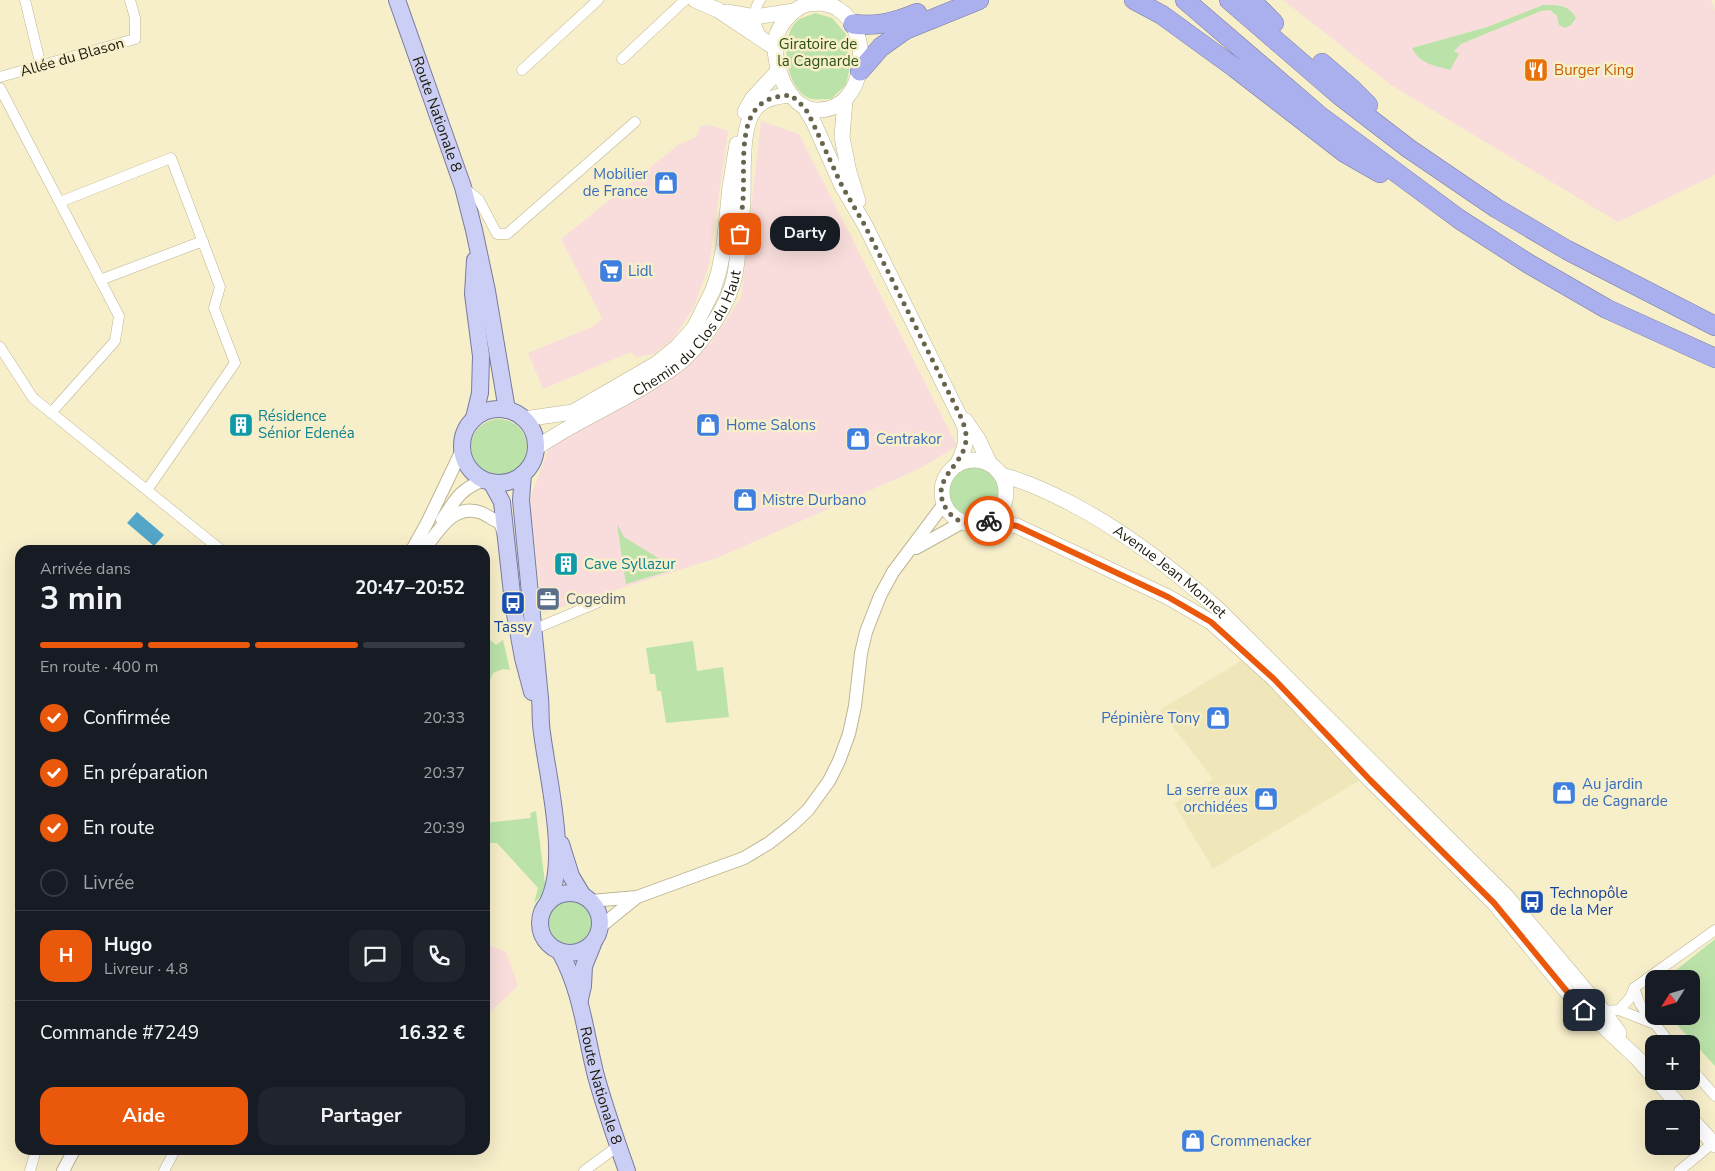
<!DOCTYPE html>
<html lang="fr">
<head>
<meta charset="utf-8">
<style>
  :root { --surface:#171b24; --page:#20242c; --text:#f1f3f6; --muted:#9ea1a6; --line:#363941; --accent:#ea580c }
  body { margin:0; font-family:"Nunito Sans",sans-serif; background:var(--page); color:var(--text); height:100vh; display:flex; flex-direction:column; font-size:19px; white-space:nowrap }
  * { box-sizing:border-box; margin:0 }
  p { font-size:16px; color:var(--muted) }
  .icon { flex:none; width:28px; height:28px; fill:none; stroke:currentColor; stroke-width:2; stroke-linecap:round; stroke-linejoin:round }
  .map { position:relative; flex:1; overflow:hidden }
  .side { position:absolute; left:15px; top:545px; width:475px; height:610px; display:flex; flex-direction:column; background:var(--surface); border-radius:15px; box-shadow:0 5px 20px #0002 }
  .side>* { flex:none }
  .needle { width:32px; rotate:233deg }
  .buttons { position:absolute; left:1645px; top:970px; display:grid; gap:10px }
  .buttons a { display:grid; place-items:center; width:55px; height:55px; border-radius:10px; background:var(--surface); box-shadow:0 5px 20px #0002; font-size:25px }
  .pin { position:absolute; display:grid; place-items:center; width:42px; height:42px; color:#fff; margin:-21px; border-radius:10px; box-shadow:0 2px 8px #0006 }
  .courier { position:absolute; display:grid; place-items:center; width:50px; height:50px; margin:-25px; border:4px solid #ea580c; border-radius:50%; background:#fff; color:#222; box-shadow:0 1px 6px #0007 }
  .bubble { position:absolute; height:35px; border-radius:15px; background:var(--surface); box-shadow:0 5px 20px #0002; font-size:16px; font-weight:700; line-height:35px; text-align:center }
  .overview em { font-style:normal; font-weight:700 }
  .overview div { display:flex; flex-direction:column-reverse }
  .overview { display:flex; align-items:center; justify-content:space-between; height:85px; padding:0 25px }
  h1 { font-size:32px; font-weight:700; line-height:38px }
  .bar { display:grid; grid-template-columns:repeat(4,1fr); gap:8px 5px; align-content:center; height:60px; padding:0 25px }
  .bar i { height:6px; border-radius:4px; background:var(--line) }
  .bar .on { background:var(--accent) }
  .bar p { grid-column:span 4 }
  .line { display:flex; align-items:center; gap:12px; padding:0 25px; border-top:1px solid var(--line) }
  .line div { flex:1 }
  .round { display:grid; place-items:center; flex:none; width:52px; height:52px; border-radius:15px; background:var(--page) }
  ol { padding:0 25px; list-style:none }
  li { display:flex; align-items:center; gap:15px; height:55px }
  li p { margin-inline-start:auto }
  li .icon { padding:5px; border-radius:50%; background:var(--accent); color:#fff; stroke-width:4 }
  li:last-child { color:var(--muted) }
  li i { width:28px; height:28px; border:2px solid var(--line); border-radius:50% }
  .primary-button { display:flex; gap:10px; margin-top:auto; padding:10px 25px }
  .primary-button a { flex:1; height:58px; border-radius:15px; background:var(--accent); color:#fff; font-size:20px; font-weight:700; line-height:58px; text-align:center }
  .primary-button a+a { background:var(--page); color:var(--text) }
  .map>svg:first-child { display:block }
  .commercial { fill:#f8dddc; fill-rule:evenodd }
  .built { fill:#efe6b9 }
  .medical { fill:#f8dddb }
  .green { fill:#bbe3a9 }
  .water { fill:#53a6c8 }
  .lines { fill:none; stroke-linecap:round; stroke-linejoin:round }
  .minor-casing { stroke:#bdb692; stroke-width:11 }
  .tertiary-casing { stroke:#bdb692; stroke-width:14 }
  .secondary-casing { stroke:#bdb692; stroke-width:16 }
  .primary-casing { stroke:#787a9f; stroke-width:18 }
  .motorway-casing { stroke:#787a9f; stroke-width:20 }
  .minor { stroke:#fff; stroke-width:10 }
  .tertiary { stroke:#fff; stroke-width:12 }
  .secondary { stroke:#fff; stroke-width:15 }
  .primary { stroke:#cccff5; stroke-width:16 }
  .motorway { stroke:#aaafee; stroke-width:19 }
  .done { stroke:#69644e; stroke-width:5; stroke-dasharray:0 9 }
  .route { stroke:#ea580c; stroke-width:6 }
  .labels { text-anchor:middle; stroke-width:5; stroke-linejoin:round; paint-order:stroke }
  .park-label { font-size:15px; fill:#2b5114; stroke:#f7efca }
  .street-label { font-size:15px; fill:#1c190b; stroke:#f7efca }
  .food-label { font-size:15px; fill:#c56008; stroke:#f7efca; text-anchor:start }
  .shop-label { font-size:15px; fill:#366cbe; stroke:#f7efca; text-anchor:start }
  .culture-label { font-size:15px; fill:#0d838f; stroke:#f7efca; text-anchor:start }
  .service-label { font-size:15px; fill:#4e5e75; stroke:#f7efca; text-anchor:start }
  .transit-label { font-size:15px; fill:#164399; stroke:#f7efca }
</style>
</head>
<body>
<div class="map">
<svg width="1715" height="1171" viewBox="0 0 1715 1171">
  <rect width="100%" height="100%" fill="#f7efca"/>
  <path class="commercial" d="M1283,0H1711L1715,11V175L1618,222L1391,85ZM1543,5H1560L1557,16L1550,10L1541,11L1461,44L1453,51L1412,48L1487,27Z
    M761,121L799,134L957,446L921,468L717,558L543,613L530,506L531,496L550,445L666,383L711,343L741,298Z
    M710,125L728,131L709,265L694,307L673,339L654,354L636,357L631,352L543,389L528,353L596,325L602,318L561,239L678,145L694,138L699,133L700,126Z"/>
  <path class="built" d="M1244,659L1360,780L1213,869L1174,804L1213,779L1160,710Z"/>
  <path class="medical" d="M485,944L506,952L518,986L485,1017Z"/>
  <path class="green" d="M1543,5C1558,5 1568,4 1576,18L1571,25L1565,28L1559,25L1557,16L1550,10L1541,11L1461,44L1454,51L1459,54L1450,70C1433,65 1420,64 1412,48L1487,27Z
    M815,13L832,18L846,34L850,67L846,85L831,99C825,99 816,100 811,99C786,91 778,38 797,21C801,17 810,16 815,13Z
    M471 447a28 28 0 1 1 56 0a28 28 0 1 1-56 0Z
    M948 492a26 26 0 1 1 52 0a26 26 0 1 1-52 0Z
    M617,524L624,537L676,569L626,584Z
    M485,631L489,639L496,645L503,640L510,670L503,669L493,673L485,693Z
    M693,641L697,671L723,667L729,717L666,723L661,691H657L655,674H650L646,648Z
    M536,811L546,891L534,903L538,888L497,843H485V823L531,818L530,813Z
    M547 924a23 23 0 1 1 46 0a23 23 0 1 1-46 0Z
    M1715,939V1066L1669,1016H1691V979H1665Z"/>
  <path class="water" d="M137,512L164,535L154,546L127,523Z"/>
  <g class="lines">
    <defs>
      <path id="minor" d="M25,0L41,66
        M760,0C752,12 754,26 763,38
        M622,59L685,0
        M522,70L598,0
        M0,77L135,39V18L130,0
        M0,88L119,316L115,341L51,413
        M463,187L479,200L497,234H507L635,122
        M60,202L171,158L220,287L214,308L235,363L147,490
        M100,280L203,241
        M0,347L33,398L221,550
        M529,629L542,626L599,602
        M1634,988L1640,1004L1654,1024
        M1619,1010L1655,1024L1671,1044
        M1600,1011L1619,1010L1630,998L1634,988L1715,930
        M1691,1068L1715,1096
        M30,1171L36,1150
        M164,1171L175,1150
        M584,1171L618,1146
        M1679,1171L1713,1143"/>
      <path id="tertiary" d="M442,520C455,500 460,489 484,480
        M916,548L963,522
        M412,550L427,523L462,450
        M424,550C438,531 454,502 482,513C488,516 494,520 500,523L504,534
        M591,901L637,897L744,858L769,843L792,825L808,810L829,781L839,761L849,734L855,706L861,653L866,632L880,596L893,572L944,504
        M600,927L637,897
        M63,1171L74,1150"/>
      <g id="secondary">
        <path d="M695,0L718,10L775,48"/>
        <path d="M820,3C826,4 833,5 838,9C874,31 867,111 817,110C788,110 771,62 776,38C778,29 783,22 789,16C794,11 799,7 805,5C809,3 815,4 820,3Z"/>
        <path d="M727,12L755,17L794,11"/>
        <path d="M845,100L842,137L849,172L858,201"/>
        <path d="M805,108L813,121L842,186L865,225L965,427C967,444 964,450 957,465"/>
        <path d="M745,112L752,99L779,70"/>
        <path d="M524,419L573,412L656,364L677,347L694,328L713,290L719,271L724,246L730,187L737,144"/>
        <path d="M965,420L978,439L990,464"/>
        <path id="s1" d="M536,448C579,418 630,399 673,368C697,351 723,314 732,286C737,272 737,257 739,242C740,227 743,212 743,196C744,173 740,126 756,108C765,98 778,96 791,95"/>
        <circle cx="974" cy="492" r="32"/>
        <path id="s2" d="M1001,475C1026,481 1049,492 1072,504C1126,532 1173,569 1218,609L1506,896L1603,1011L1619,1033"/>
        <path d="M987,521L1017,526L1168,597L1211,622L1274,679L1370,780L1494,903L1569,994L1638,1059L1654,1077"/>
        <path d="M1658,1081L1682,1109"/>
        <path d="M1691,1119L1715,1145"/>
      </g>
      <g id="primary">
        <path id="s3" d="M397,0L463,187L474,230L487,291L507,410"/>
        <circle cx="499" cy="446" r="37"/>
        <path d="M474,418L480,393L481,356L473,294L475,260"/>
        <path d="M523,474L521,500L540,698C541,710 540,721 542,733C548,780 569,860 548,902"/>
        <path d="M491,482L502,502L513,603L523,658L532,692"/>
        <path d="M561,844L571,876L583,896"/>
        <circle cx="570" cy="923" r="30"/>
        <path id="s4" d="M560,952C582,992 585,1033 596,1076C605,1108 616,1140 627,1171"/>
        <path d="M580,999L583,986L584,966L593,944"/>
      </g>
      <path id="motorway" d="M1134,0L1162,15L1235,68L1345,153L1380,173
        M1185,0L1320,116L1459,219L1529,264L1607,309L1715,358
        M1229,0L1339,95L1408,148L1496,208L1567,250L1715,326
        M1251,0L1274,23
        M853,24C877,27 895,22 917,13
        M1322,63L1351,88L1368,105
        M860,71L881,47L905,30L979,0"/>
    </defs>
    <use href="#minor" class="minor-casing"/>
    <use href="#tertiary" class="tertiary-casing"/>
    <use href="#secondary" class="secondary-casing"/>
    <use href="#primary" class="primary-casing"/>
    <use href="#motorway" class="motorway-casing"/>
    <use href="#minor" class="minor"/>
    <use href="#tertiary" class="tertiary"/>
    <use href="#secondary" class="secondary"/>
    <use href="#primary" class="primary"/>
    <use href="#motorway" class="motorway"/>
  </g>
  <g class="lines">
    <path class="done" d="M740,234C741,222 742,211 743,199C745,174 739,128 756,109C765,98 778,96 791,95L805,108L812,121L842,186L864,224L956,407C961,417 967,429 966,440C964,467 927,479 947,510C959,527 972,523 989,521"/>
    <path class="route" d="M989,521L1017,526L1168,597L1211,622L1274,679L1370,780L1494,903L1569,994L1584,1010"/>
  </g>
  <defs>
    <symbol id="restaurant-square" viewBox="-11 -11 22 22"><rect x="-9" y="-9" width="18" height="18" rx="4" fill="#e8710a" stroke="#f7efca"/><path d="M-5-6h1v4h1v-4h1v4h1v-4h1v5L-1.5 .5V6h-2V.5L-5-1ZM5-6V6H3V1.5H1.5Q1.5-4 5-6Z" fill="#fff"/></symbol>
    <symbol id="shop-square" viewBox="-11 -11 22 22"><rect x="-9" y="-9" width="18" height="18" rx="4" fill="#3f7fe0" stroke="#f7efca"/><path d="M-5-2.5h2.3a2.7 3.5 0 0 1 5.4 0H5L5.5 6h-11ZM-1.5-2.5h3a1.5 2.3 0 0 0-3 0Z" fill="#fff"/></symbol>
    <symbol id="supermarket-square" viewBox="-11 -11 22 22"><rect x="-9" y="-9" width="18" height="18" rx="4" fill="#3f7fe0" stroke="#f7efca"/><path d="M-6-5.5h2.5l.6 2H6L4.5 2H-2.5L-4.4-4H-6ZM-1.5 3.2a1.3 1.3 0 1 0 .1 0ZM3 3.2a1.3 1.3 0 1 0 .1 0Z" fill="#fff"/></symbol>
    <symbol id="building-square" viewBox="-11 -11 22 22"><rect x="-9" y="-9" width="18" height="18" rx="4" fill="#0f9aa8" stroke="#f7efca"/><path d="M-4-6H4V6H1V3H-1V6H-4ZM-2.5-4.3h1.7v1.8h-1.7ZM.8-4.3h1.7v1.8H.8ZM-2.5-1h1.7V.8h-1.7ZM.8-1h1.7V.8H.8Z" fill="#fff"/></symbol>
    <symbol id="office-square" viewBox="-11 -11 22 22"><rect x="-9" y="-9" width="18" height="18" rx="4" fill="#5c6f8a" stroke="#f7efca"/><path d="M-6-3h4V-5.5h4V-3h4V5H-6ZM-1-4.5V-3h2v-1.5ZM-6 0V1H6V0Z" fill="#fff"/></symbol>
    <symbol id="bus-square" viewBox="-11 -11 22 22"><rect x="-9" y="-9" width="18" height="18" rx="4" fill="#1a4fb4" stroke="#f7efca"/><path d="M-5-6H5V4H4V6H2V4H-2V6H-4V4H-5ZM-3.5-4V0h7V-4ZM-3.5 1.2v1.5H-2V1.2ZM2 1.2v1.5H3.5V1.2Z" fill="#fff"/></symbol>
  </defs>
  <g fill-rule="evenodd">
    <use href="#restaurant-square" x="1522" y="56" width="28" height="28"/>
    <use href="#shop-square" x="652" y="169" width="28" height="28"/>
    <use href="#supermarket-square" x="597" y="257" width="28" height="28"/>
    <use href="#building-square" x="227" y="411" width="28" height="28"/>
    <use href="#shop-square" x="694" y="411" width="28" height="28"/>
    <use href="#shop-square" x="844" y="425" width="28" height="28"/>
    <use href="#shop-square" x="731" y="486" width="28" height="28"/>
    <use href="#building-square" x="552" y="550" width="28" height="28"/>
    <use href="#office-square" x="534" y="585" width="28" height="28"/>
    <use href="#bus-square" x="499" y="589" width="28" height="28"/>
    <use href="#shop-square" x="1204" y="704" width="28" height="28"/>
    <use href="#shop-square" x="1550" y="779" width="28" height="28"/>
    <use href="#shop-square" x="1252" y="785" width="28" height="28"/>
    <use href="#bus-square" x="1518" y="888" width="28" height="28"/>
    <use href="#shop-square" x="1179" y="1127" width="28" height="28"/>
  </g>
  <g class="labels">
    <g class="park-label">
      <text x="818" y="49">Giratoire de<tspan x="818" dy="17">la Cagnarde</tspan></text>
    </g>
    <g class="street-label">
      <text transform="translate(72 57) rotate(-16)" y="5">Allée du Blason</text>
      <text dy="5" stroke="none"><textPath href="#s3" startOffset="121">Route Nationale 8</textPath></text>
      <text dy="5" stroke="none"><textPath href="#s1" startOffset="195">Chemin du Clos du Haut</textPath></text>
      <text dy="5" stroke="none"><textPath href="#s2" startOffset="196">Avenue Jean Monnet</textPath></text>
      <text dy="5" stroke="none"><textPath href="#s4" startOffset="140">Route Nationale 8</textPath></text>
    </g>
    <g class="food-label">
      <text x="1554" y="75">Burger King</text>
    </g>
    <g class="shop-label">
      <text x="648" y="179" text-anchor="end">Mobilier<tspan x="648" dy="17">de France</tspan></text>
      <text x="628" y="276">Lidl</text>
      <text x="726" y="430">Home Salons</text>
      <text x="876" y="444">Centrakor</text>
      <text x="762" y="505">Mistre Durbano</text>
      <text x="1200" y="723" text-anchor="end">Pépinière Tony</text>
      <text x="1582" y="789">Au jardin<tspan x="1582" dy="17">de Cagnarde</tspan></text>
      <text x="1248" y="795" text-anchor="end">La serre aux<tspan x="1248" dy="17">orchidées</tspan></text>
      <text x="1210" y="1146">Crommenacker</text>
    </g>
    <g class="culture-label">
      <text x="258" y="421">Résidence<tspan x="258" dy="17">Sénior Edenéa</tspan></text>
      <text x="584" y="569">Cave Syllazur</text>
    </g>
    <g class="service-label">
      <text x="566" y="604">Cogedim</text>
    </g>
    <g class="transit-label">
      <text x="513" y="632">Tassy</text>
      <text x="1550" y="898" text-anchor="start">Technopôle<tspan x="1550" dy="17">de la Mer</tspan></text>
    </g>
  </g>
</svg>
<div class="buttons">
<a><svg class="needle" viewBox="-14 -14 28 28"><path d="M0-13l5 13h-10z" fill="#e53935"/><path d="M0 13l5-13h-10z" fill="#9ea1a6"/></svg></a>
<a>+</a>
<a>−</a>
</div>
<div class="pin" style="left:740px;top:234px;background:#ea580c"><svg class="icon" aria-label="bag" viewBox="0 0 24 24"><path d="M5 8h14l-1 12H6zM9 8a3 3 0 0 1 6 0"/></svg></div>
<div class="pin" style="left:1584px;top:1010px;background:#1f2937"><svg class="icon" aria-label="home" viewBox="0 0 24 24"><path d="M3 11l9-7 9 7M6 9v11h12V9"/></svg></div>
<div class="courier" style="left:989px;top:521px"><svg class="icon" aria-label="bike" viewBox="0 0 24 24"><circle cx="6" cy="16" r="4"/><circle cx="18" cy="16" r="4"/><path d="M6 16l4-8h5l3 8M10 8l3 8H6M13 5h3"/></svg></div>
<div class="bubble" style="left:770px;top:216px;width:70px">Darty</div>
<section class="side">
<div class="overview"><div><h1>3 min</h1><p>Arrivée dans</p></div><em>20:47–20:52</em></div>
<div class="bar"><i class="on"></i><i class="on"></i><i class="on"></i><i></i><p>En route · 400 m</p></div>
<ol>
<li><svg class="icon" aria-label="check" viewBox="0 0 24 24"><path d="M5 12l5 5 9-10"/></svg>Confirmée<p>20:33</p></li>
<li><svg class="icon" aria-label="check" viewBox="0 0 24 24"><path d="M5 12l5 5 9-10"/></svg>En préparation<p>20:37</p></li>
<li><svg class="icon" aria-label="check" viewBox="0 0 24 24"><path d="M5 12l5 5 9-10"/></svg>En route<p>20:39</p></li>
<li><i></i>Livrée</li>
</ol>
<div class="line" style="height:90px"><b class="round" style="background:var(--accent);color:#fff">H</b><div><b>Hugo</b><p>Livreur · 4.8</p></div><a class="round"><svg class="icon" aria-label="chat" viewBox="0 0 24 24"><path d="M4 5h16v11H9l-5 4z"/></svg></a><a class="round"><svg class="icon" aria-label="phone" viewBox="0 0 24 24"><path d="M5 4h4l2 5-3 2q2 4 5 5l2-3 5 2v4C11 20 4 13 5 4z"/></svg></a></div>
<div class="line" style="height:65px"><div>Commande #7249</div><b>16.32 €</b></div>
<div class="primary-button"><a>Aide</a><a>Partager</a></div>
</section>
</div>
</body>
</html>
